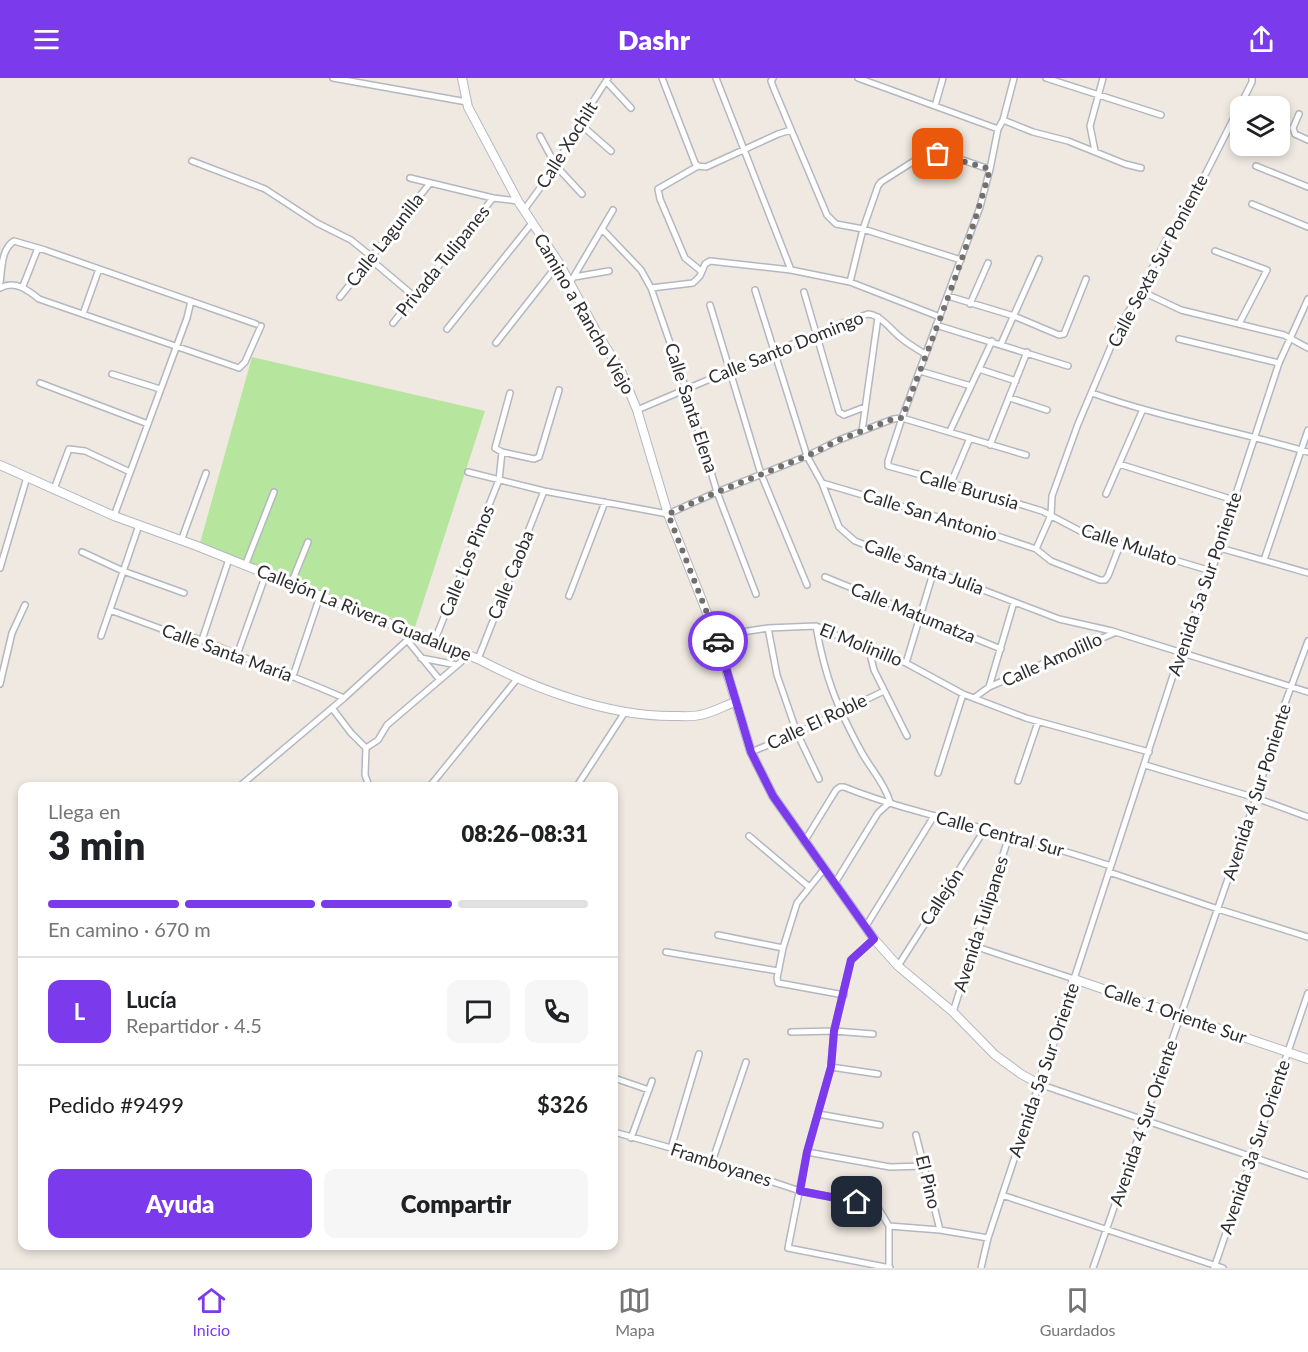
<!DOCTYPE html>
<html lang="es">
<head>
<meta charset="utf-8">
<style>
  :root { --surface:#fff; --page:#f6f6f6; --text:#202124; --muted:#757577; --line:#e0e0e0; --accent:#7c3aed }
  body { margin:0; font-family:Lato,sans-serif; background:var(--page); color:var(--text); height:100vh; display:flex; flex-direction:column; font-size:22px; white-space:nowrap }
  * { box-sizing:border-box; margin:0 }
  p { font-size:20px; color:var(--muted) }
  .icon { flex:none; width:33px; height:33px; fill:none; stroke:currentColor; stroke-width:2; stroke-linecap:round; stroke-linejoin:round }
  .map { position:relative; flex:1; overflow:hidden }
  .panel { position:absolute; left:18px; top:704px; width:600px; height:468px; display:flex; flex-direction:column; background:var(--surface); border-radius:12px; box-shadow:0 3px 9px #0003 }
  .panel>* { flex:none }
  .tools { position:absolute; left:1230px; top:18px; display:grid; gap:12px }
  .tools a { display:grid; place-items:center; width:60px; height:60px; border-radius:12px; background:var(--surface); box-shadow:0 3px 9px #0003; font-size:30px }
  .pin { position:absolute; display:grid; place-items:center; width:51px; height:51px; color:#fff; margin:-26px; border-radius:12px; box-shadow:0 3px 9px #0006 }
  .courier { position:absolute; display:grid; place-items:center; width:60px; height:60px; margin:-30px; border:4px solid #7c3aed; border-radius:50%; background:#fff; color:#222; box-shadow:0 2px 8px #0007 }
  .overview em { font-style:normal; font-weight:800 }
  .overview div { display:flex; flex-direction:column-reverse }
  .overview { display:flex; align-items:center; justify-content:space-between; height:102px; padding:0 30px }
  h1 { font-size:39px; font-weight:800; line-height:45px }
  .bar { display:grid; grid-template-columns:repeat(4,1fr); gap:9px 6px; align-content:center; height:72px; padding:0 30px }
  .bar i { height:8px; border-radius:4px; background:var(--line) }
  .bar .current { background:var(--accent) }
  .bar p { grid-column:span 4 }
  .line { display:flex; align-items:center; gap:15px; padding:0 30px; border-top:2px solid var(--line) }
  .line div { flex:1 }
  .round { display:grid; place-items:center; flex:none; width:63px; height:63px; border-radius:12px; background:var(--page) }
  .primary-button { display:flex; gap:12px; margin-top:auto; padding:12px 30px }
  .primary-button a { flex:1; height:69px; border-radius:12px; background:var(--accent); color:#fff; font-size:24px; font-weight:800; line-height:69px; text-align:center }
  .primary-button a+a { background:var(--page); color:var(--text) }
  header { display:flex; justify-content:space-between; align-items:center; height:78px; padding:0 30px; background:var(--accent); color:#fff; font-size:27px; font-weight:800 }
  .tab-bar { display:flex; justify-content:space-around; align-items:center; height:84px; border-top:2px solid var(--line); background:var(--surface); font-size:16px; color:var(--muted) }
  .tab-bar a { display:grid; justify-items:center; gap:3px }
  .tab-bar .current { color:var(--accent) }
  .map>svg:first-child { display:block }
  .green { fill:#b6e59e }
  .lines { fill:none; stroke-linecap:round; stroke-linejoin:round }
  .street-casing { stroke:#b4b7c1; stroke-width:8 }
  .secondary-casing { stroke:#b4b7c1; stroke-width:10 }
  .street { stroke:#fff; stroke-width:5 }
  .secondary { stroke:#fff; stroke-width:8 }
  .done { stroke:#726f6d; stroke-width:6; stroke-dasharray:0 10.8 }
  .route { stroke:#7c3aed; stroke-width:8 }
  .labels { text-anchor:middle; stroke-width:6; stroke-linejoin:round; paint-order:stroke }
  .street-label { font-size:18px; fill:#2e2e2e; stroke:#fff }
</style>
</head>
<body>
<header><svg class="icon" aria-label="menu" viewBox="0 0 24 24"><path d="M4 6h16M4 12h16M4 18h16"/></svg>Dashr<svg class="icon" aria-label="share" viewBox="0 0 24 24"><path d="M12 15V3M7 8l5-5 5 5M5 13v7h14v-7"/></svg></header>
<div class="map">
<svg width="1308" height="1190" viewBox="0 0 1308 1190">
  <rect width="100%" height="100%" fill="#efe9e1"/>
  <path class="green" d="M252,279L485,333L415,549L200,465Z"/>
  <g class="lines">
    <defs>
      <path id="street" d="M333,0L467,24
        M662,0L695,85L698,88
        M716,0L791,192L850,204L940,239
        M773,0L771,3L774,11L827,137L836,146L863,151L961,182
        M858,0L998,51
        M1014,0L1003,42L998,51L990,91L980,129L902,340L888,383V388L951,405L1042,433L1084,455L1211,493
        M1046,0L1161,37
        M606,3L631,30
        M935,28L943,0
        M1299,36L1293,50L1295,56L1308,62
        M1003,42L1033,54L1068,63L1125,86L1141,90
        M579,45L611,73
        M540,58L556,88L582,116
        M1095,73L1090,48L1103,0
        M192,83L265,111L317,145L351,162L372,179
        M1256,88L1308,109
        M410,100L493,120L518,123
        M1252,126L1308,149
        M524,132L556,88L576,50L608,0
        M602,151L641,192L651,210L686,311L717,414L756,516
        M1215,173L1267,192L1239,246
        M370,181L415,219
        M701,193L685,180L660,121L658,111L698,88L706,89L778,56L791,52
        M574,199L609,193
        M850,204L863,151L878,108L881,104L922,78C943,71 970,86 990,91
        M0,205C2,191 1,171 14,163L45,172L256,246
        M570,205L613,132
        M23,208L38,170
        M0,210C15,202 28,212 39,221L239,290L245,284L261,248
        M651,210L693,205L700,198L705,186L710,183L791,192
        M755,212L807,378L822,405L839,449L855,463L1059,541L1112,553L1308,614
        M1141,213L1181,232L1284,257L1308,270
        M804,214L839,334L844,337L865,329
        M948,218L1014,238L1059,257L1064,256L1086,201
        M340,219L430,105
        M970,226L988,185
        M710,227L761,396L807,507
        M83,236L99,191
        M393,245L493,120
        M936,247L1068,288
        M447,251L532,145
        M1179,261L1279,285
        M496,265L559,185
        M1001,266L1039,181
        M979,291L1016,303
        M920,293L971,308
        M112,296L160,311
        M40,305L148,346
        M510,315L495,370L502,374L534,381L539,379L559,312
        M1092,315C1162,340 1237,353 1308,374
        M1010,320L1047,332
        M637,332L842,245L868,236C881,237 891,252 900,259C908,266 917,271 925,276
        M862,353L878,239
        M950,353L992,263
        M990,367L1027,274
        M1119,386L1234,422
        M468,394L544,413L668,436L717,414L807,378L839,362L893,341L902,340L1026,377
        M822,405L955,444L1036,471L1051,483L1100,502H1105L1108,498L1120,467
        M951,405L970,360
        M54,411L69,371L85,373L130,394
        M1106,416L1143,331
        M114,438L187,240L191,223
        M181,463L206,395
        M1220,470L1308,495
        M1036,471L1051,437L1052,418L1078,346L1120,247L1141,213L1165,164L1206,95L1252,4V0
        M82,474L123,493L184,515
        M1264,482L1308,352
        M245,488L274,414
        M0,490L27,399
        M825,499L1001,571
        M291,506L308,464
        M569,518L605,424
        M110,532L175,556C197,558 216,568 236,576C272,591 308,604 344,620
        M816,548C825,600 837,629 862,675C871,691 885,706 890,724
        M768,550L777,597L797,655L819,701
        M101,558L139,447
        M716,558L768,550L816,548L869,572L906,585L963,616L1026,640L1149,674
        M202,562L229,481
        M407,562L439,601
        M434,564L499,402L502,374
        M869,572L874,592L907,658
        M237,577L266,496
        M421,580L457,587
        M478,581L544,413
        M906,585L934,492
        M293,598L320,518
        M0,606L12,555L25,527
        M989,609L1114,555
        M974,620L989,609L1014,524
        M332,630L351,655L366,670L365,697L369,708
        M366,670L378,662L387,647L469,577
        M751,674L797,655L884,613
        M1145,687L1256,720L1308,739
        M938,695L963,616
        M1018,703L1038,644
        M240,708L344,620L414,556
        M430,708L517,601
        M577,708L625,634
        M749,758L808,808
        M804,764L836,712L840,709H844C889,727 935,738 982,750C1025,761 1068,774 1111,788
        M825,790L797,825L783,870L777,900L778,905L784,906L844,917
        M1109,794L1218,831L1308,859
        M835,805L878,735L890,724
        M866,848L934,738
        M718,857L783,870
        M874,861L851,882L834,953L831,989L807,1074L788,1170L890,1190
        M974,868L1074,901L1180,576L1220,470L1234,422L1279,285L1308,221
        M666,874L778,893
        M898,888L985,751
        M953,934L1009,758
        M791,954L834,953L873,956
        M831,989L878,996
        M614,1000L649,1012
        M818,1036L880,1047
        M614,1054L671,1070L800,1113L877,1128L889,1148V1190
        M916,1057L940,1152
        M631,1060L652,1003
        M671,1070L699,976
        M807,1074L890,1089L924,1088
        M712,1084L746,984
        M1002,1117L1223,1190
        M889,1148L940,1152L988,1160
        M981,1190L988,1160L1039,1006L1308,1098
        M1093,1190L1256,720L1281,636L1308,563
        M1214,1190L1308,915"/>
      <path id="secondary" d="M462,0L468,29L518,123L559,185L598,257L621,293L637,332L668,436L716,558L751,674L773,718L874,861L898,888L953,934L995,977L1021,996L1039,1006L1074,901L1308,981
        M0,387L114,438L197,468L478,581C535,611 607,638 672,638C681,638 692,639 700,637C712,635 724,628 735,624"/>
    </defs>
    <use href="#street" class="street-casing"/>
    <use href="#secondary" class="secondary-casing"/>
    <use href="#street" class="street"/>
    <use href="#secondary" class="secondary"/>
  </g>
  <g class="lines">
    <path class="done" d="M718,563L668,436L717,414L807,378L839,362L893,341L902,340C933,258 967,176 990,91L938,76"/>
    <path class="route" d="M718,563L751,674L773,718L874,861L851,882L834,953L831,989L807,1074L800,1113L857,1124"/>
  </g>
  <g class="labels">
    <g class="street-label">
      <text transform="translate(567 67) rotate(-58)" y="6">Calle Xochilt</text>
      <text transform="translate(385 162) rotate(-52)" y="6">Calle Lagunilla</text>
      <text transform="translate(443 183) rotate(-51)" y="6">Privada Tulipanes</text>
      <text transform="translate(1158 183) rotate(-62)" y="6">Calle Sexta Sur Poniente</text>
      <text transform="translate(584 236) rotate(60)" y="6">Camino a Rancho Viejo</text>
      <text transform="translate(786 270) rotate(-22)" y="6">Calle Santo Domingo</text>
      <text transform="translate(691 330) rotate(72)" y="6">Calle Santa Elena</text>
      <text transform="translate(969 412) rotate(16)" y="6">Calle Burusia</text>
      <text transform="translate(930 437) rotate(17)" y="6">Calle San Antonio</text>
      <text transform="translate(1129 467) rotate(18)" y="6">Calle Mulato</text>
      <text transform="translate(467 483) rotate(-68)" y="6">Calle Los Pinos</text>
      <text transform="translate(924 489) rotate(21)" y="6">Calle Santa Julia</text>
      <text transform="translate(511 497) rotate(-68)" y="6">Calle Caoba</text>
      <text transform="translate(1205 506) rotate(-71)" y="6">Avenida 5a Sur Poniente</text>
      <text transform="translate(364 535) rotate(22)" y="6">Callejón La Rivera Guadalupe</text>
      <text transform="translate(913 535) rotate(22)" y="6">Calle Matumatza</text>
      <text transform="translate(861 567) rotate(22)" y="6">El Molinillo</text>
      <text transform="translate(227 575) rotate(20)" y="6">Calle Santa María</text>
      <text transform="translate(1052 582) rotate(-24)" y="6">Calle Amolillo</text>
      <text transform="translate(817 644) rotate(-25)" y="6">Calle El Roble</text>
      <text transform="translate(1257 714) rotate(-72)" y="6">Avenida 4 Sur Poniente</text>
      <text transform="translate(1000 756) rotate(15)" y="6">Calle Central Sur</text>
      <text transform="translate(942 819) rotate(-57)" y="6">Callejón</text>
      <text transform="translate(981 846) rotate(-72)" y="6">Avenida Tulipanes</text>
      <text transform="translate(1175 936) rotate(19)" y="6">Calle 1 Oriente Sur</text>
      <text transform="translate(1044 992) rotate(-71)" y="6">Avenida 5a Sur Oriente</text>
      <text transform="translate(1144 1045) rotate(-71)" y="6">Avenida 4 Sur Oriente</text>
      <text transform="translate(1255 1069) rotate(-71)" y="6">Avenida 3a Sur Oriente</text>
      <text transform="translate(721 1087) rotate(18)" y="6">Framboyanes</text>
      <text transform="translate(928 1104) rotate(76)" y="6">El Pino</text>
    </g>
  </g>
</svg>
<div class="tools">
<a><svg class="icon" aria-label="layers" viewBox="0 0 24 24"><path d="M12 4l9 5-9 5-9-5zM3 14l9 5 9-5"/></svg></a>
</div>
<div class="pin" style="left:938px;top:76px;background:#ea580c"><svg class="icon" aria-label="bag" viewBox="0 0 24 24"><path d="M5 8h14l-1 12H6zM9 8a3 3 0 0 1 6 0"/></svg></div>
<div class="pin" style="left:857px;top:1124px;background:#1f2937"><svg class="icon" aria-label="home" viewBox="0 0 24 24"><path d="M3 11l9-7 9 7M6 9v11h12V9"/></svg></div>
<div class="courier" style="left:718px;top:563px"><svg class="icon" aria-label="car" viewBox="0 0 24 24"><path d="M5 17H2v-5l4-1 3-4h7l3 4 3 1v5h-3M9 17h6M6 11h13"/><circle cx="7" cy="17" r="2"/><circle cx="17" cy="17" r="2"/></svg></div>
<section class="panel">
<div class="overview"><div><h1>3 min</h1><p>Llega en</p></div><em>08:26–08:31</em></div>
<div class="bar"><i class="current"></i><i class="current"></i><i class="current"></i><i></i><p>En camino · 670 m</p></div>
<div class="line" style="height:108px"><b class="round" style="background:var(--accent);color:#fff">L</b><div><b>Lucía</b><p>Repartidor · 4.5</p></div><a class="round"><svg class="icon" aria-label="chat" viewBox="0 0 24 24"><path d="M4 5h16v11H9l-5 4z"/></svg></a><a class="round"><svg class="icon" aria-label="phone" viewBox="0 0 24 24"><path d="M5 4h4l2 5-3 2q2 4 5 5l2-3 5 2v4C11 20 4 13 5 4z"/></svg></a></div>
<div class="line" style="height:78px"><div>Pedido #9499</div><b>$326</b></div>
<div class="primary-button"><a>Ayuda</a><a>Compartir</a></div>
</section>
</div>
<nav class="tab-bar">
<a class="current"><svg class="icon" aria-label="home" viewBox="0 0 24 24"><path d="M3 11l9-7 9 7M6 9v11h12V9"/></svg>Inicio</a>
<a><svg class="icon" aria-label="map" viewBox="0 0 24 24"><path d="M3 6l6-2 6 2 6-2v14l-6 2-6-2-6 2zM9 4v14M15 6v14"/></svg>Mapa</a>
<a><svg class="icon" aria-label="saved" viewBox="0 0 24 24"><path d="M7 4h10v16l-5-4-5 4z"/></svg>Guardados</a>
</nav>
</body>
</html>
